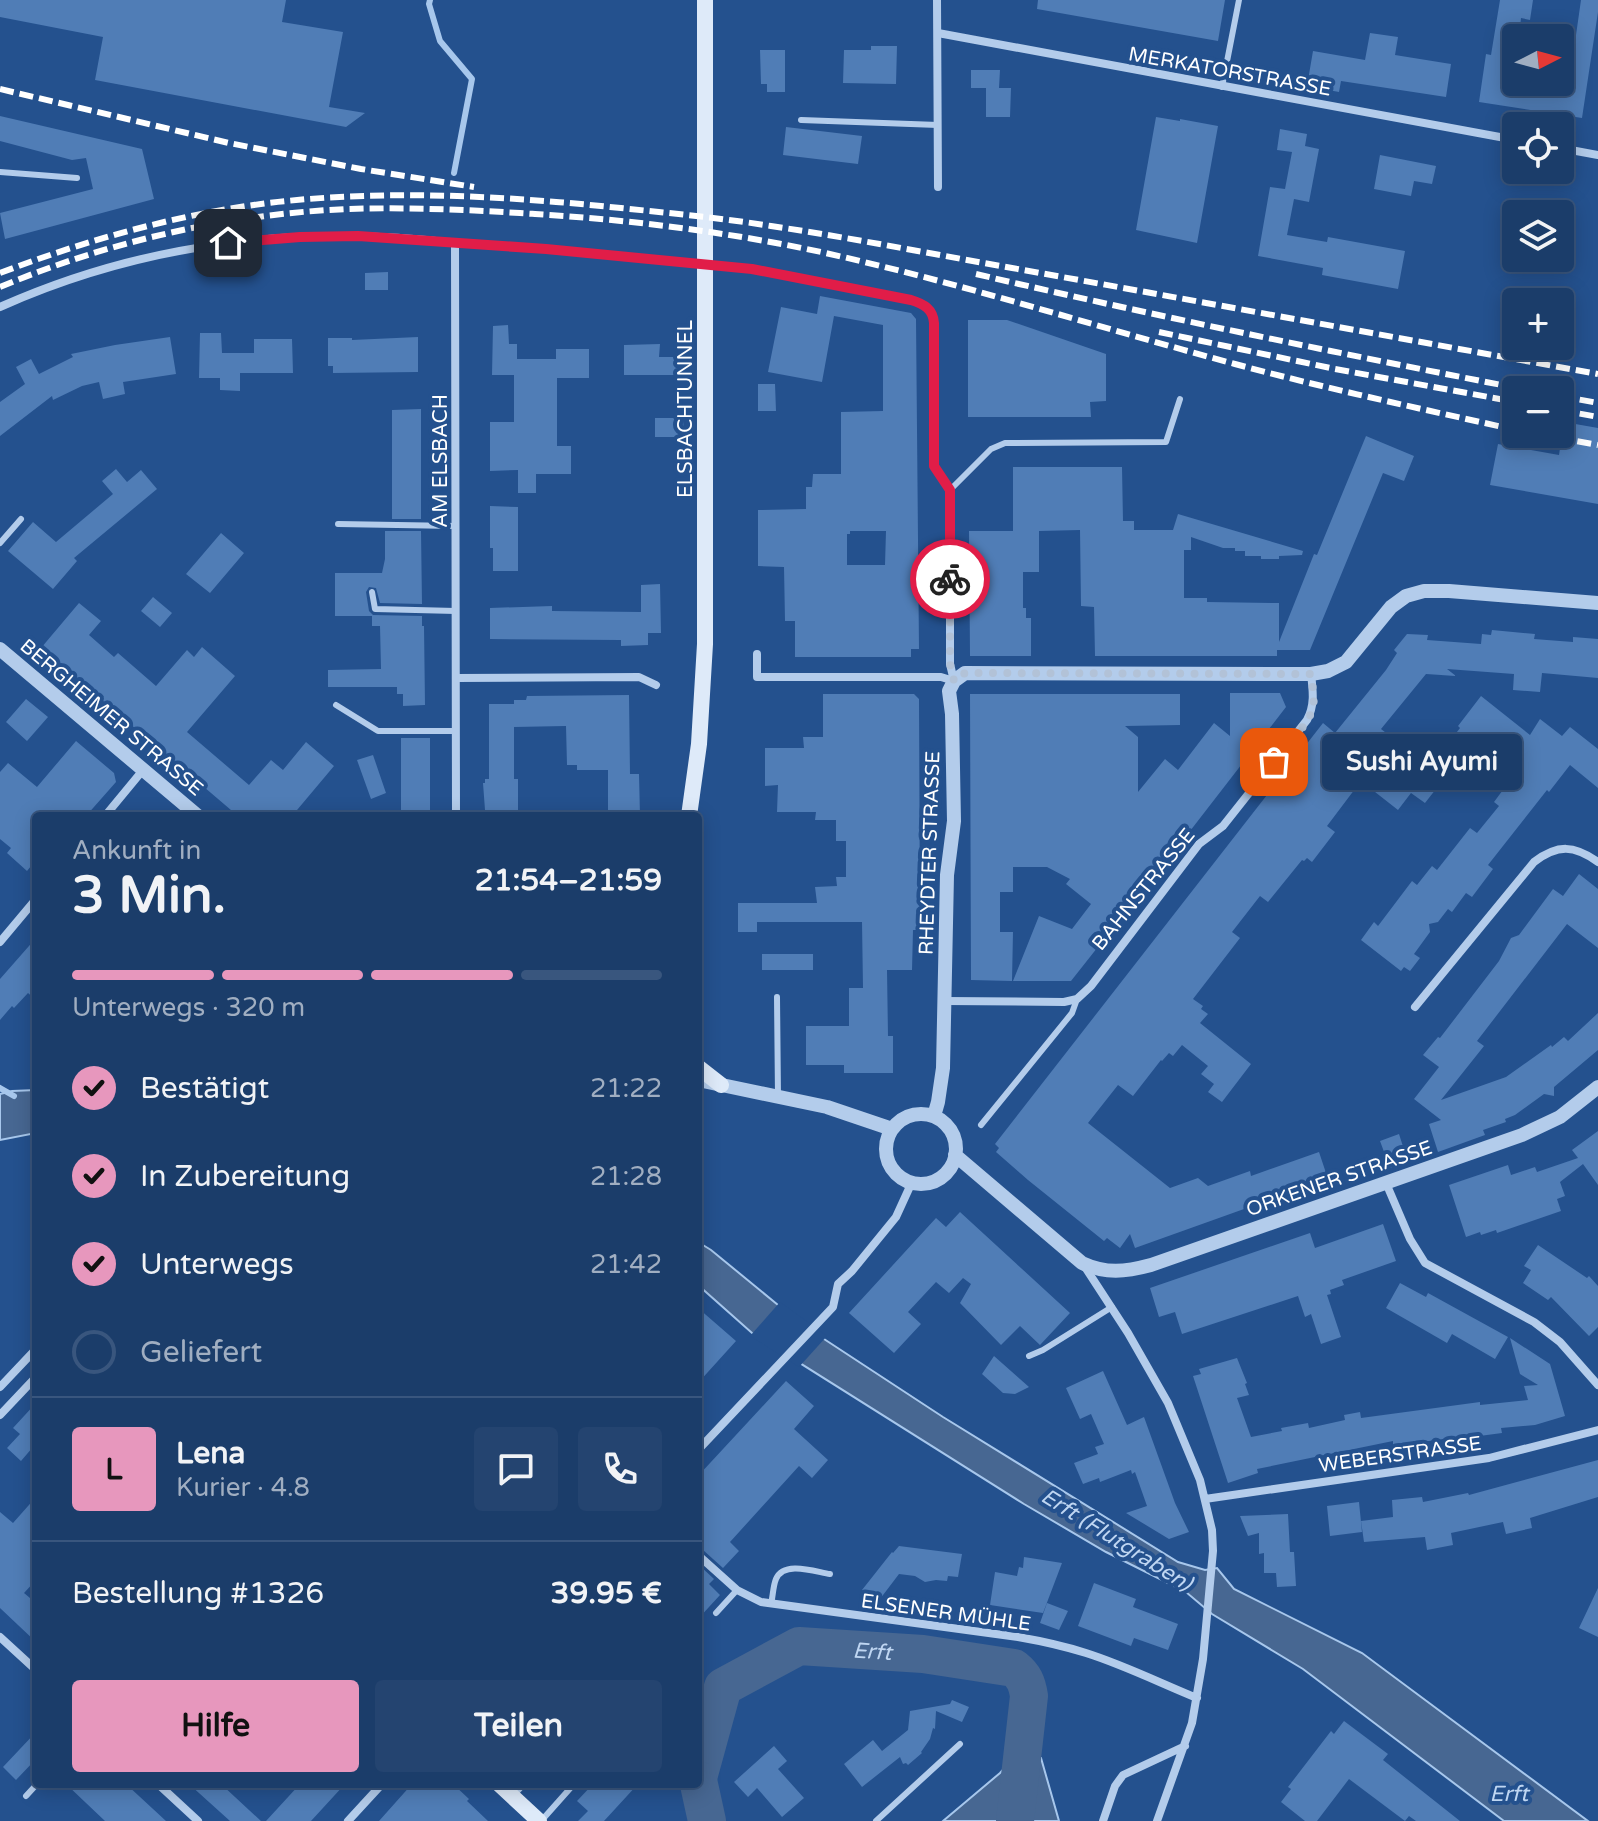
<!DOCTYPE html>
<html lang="de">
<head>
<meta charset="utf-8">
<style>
  :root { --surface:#1b3d6a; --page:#244470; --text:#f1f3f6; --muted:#a0aec1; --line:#39567e; --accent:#e797bd }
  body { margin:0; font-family:"Varela Round",sans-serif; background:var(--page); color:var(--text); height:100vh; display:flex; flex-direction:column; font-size:30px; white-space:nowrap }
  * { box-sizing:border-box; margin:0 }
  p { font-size:26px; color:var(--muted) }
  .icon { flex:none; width:44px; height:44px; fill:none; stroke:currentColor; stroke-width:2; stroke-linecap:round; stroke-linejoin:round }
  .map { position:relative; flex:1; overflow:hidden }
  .side { position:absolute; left:32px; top:812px; width:670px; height:976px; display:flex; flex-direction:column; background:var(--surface); border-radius:8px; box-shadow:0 4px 20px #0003,0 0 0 2px var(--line) }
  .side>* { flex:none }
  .needle { width:52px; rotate:84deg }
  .controls { position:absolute; left:1502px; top:24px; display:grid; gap:16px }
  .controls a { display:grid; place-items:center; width:72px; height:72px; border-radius:8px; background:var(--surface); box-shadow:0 4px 20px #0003,0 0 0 2px var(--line); font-size:40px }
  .pin { position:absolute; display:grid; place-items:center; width:68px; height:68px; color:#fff; margin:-34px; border-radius:16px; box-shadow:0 4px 12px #0006 }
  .courier { position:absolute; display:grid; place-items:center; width:80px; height:80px; margin:-40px; border:6px solid #e11d48; border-radius:50%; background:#fff; color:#222; box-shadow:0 2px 10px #0007 }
  .bubble { position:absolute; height:56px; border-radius:8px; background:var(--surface); box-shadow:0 4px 20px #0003,0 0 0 2px var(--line); font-size:26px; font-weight:800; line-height:56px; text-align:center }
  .head em { font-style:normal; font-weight:800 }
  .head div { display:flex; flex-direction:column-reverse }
  .head { display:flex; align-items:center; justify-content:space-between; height:136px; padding:0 40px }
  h1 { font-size:52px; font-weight:800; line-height:60px }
  .bar { display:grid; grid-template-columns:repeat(4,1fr); gap:12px 8px; align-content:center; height:96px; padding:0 40px }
  .bar i { height:10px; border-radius:6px; background:var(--line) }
  .bar .current { background:var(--accent) }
  .bar p { grid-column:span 4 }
  .line { display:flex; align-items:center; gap:20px; padding:0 40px; border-top:2px solid var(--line) }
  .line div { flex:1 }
  .round { display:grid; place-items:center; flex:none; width:84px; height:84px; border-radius:8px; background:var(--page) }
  ol { padding:0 40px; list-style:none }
  li { display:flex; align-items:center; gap:24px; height:88px }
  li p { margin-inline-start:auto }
  li .icon { padding:8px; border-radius:50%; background:var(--accent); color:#111; stroke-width:4 }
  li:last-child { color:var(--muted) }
  li i { width:44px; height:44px; border:4px solid var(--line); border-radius:50% }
  .cta { display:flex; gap:16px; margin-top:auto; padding:16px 40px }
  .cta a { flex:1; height:92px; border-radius:8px; background:var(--accent); color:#111; font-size:32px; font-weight:800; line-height:92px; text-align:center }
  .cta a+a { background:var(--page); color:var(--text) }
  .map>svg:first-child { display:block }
  .water { fill:#476792; stroke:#a7c7ec; stroke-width:2 }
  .pier { fill:#24518e }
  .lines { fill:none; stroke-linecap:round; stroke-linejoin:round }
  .stream { stroke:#a7c7ec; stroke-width:6 }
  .river { stroke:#476792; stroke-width:38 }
  .building { fill:#507db6; fill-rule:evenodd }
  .service { stroke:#b3cceb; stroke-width:6 }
  .minor { stroke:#b3cceb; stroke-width:8 }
  .tertiary { stroke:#b3cceb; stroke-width:14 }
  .secondary { stroke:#deeaf9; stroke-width:16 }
  .rail { stroke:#fff; stroke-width:6; stroke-dasharray:14 6; stroke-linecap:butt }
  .service-bridge { stroke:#b3cceb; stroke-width:6 }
  .done { stroke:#b2c2d7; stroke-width:8; stroke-dasharray:0 14.4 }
  .route { stroke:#e11d48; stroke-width:10 }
  .labels { text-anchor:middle; stroke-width:8; stroke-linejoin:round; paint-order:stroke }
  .street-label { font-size:20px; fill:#fff; stroke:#24518e }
  .water-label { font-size:22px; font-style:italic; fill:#bfd6f2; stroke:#24518e }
</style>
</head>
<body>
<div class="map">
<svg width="1598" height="1821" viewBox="0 0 1598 1821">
  <rect width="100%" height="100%" fill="#24518e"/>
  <path class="water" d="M36,1090V1133L0,1140V1094L12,1091Z
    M698,1242L711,1250L778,1305L824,1339L943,1417L1178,1562L1205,1570L1217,1568L1234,1589L1362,1653L1588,1821H1504L1303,1669L1212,1614L1186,1592L1106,1552L1024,1504L752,1333L698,1285Z
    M1041,1758L1059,1821H943L1000,1773L1011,1761Z"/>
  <path class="pier" d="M780,1302L827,1336L799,1367L750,1336Z"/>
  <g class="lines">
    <path class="stream" d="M430,0L429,4L440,41L472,79L454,173
      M0,1088L14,1096"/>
    <g class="river">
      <path id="s1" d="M698,1778L723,1687L799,1646L923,1654L1014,1668C1024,1676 1027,1683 1029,1696L1015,1821"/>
      <path d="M698,1780L707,1821"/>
    </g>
  </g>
  <path class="building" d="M0,0H286L282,22L343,32L329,107L365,113L346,127L95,80L103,37L0,17Z
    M1038,0H1225L1218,41L1037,9Z
    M1500,0H1533L1530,20L1521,18L1520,28H1516V70L1514,82L1554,89L1555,82H1560V75L1570,77L1581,0H1598V12L1582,118L1479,102L1486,54L1491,55Z
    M1370,33L1398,37L1395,55L1451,64L1446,97L1341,81L1339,92L1307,86L1313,51L1365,60Z
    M871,46H897L896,84L843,83L844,50H871Z
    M760,50H785V92H767V84H761Z
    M971,70H1000L999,88H1011L1010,117H986V88H971Z
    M0,116L142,149L154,199L5,239L0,213L93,189L86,158L72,160L0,141Z
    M1156,117L1180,121V119L1218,126L1197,243L1136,230Z
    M786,127L862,136L858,164L783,155Z
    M1280,129L1307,134L1305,146L1319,149L1309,202L1294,199L1287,235L1327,242L1328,237L1405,251L1398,289L1322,275L1323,268L1258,256L1270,187L1285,189L1292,152L1277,150Z
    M1380,155L1436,166L1432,184L1414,181L1411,196L1374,189Z
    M388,272V290H365V273Z
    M820,296L911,313L916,319L919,649H911V657H795V621H785L784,567L758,566V510L806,509V487H812L813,474H841V412L883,411V325L834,316L822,382L768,372L781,307L817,314ZM850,531H886L885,565H847V534H850Z
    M968,320H1007L1106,354V401L1090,402L1091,417H968Z
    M508,325L509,344H517V359H556V349H589V378H557V446H571V474H536V493H518V470L490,471V422H514V375H492L493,326Z
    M200,333H221L222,353H254V339H292L293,373H240V391L220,390V378H199Z
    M170,337L176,374L123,382L125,394L103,399L99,382L82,386L53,400L52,396L0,436V402L25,384L16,367L31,359L39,374L73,357L71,354L115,345Z
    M418,337V372L333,373V366H328V338H352V340Z
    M660,344L659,357H679V375H624V345Z
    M758,384H775L776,411H758Z
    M421,409V519H392V410Z
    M655,418H683L684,437H655Z
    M1564,422L1598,428V504L1490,485L1498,444L1559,455Z
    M1366,436L1414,456L1404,481L1383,473L1310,650H1277V656H1095L1094,607L1081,606L1080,530L1039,531V572H1023V608H1026V618H1031V656H970L969,531H1013V467H1122L1123,521H1134V530H1173L1178,514L1303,551L1302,555L1279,556V559H1261V556H1245V551H1235V548H1223L1191,537V550H1184V598H1207V602L1279,603V642L1314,554L1317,555Z
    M116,469L127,482L141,470L157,489L74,558L77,561L53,589L8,551L33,522L56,542L113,494L102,481Z
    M490,506L518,507V571H493V548H490Z
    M385,531H421L422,604L380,603L376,588L369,587L366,592L369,611L373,615L422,616V626H424L425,705L403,706V694H397V687H328V670L381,669L380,626H372V616H335V573H382L385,559Z
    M221,533L244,553L210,593L186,574Z
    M660,584L661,633H648V645L621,646V640L490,639V608L552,606V611L641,612V585Z
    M153,597L172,613L160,627L141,611Z
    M79,603L101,621L89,635L114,657L118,653L156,686L187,650L194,657L202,647L235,676L187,732L249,785L271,760L283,770L306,742L334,766L292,816H238L41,648Z
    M1492,630L1535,634L1534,639L1573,642V637L1598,639V678L1542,673L1540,692L1513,690L1514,674L1447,669L1456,676L1426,674L1381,729L1395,740L1375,765L1411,792L1460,728L1458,726L1481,696L1530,735L1540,719L1562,736L1570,727L1598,749V788L1570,765L1549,792L1547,790L1488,865L1493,869L1472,897L1466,893L1452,912L1448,909L1438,922L1429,924L1430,932L1414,954L1420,958L1410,971L1404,967L1401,971L1361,940L1374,922L1378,926L1412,881L1417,885L1432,866L1437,870L1470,828L1477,833L1499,806L1494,802L1511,779L1486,757L1485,759L1469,747L1425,803L1411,793L1398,810L1361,781L1327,826L1335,832L1312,862L1307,858L1304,861L1302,860L1268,902L1260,896L1232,932L1240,938L1193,999L1203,1006L1201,1009L1208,1014L1200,1023L1251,1064L1222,1102L1208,1092L1214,1084L1201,1074L1208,1066L1182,1045L1173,1056L1169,1053L1162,1061L1161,1060L1133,1096L1118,1085L1088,1123L1170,1188L1198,1178L1208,1186L1250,1171L1251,1176L1319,1152L1328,1179L1135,1248L1130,1234L1120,1248L1107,1238L1104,1241L1028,1180L996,1152L999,1148L995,1144L1323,723L1335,733L1386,670L1397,653L1394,650L1407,634L1428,635L1427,640L1481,644L1482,634L1491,635Z
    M1230,693H1280L1286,707L1180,844L1177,841L1147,879L1150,881L1071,981H1013L1039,916L1072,929L1091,904L1066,884L1070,879L1047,867H1013V892H1000V932H1013L1012,981L971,980L970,694H1180V725L1125,726L1138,737V792L1165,759L1178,770L1214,723L1230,736Z
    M823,694H914L919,699L920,930H913L912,970H887L888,1036H893V1073H844V1065H806V1026H849V988H863L862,922H757V932H738V903H817L815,887L837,886L836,877H846V841H836V820H815L816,812H777L778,785L765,786V748H804L803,737H823Z
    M629,695L630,774H639L640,816H608V770H577V765H567L566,726L514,727V779H518V810H485L483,783H485V779H489V704H514V700H526L527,696Z
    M26,699L48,717L27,741L6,722Z
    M401,738H430V816H401Z
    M76,741L114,773L116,782L86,816H36V860L27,871L7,853L11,848L0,839V772L8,763L37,787Z
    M373,755L386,793L371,799L357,760Z
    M1579,874L1598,889V948L1567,924L1477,1041L1484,1046L1441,1100L1506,1077L1551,1045L1552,1047L1564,1037L1568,1041L1598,1013V1050L1554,1087V1096L1544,1094L1515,1115L1505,1119L1506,1122L1483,1130L1485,1135L1438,1152L1429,1124L1441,1120L1414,1099L1439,1067L1423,1055L1438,1037L1440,1038L1499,961L1511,938L1519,935L1553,889L1563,896Z
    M36,938V1000L28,993L14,1008L12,1006L0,1020V979Z
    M762,954H813V970H762Z
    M1598,1131V1185L1583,1164L1560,1182L1565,1196L1557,1199L1561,1211L1497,1233L1496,1230L1481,1235L1480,1232L1466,1237L1449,1185L1508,1165L1511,1175L1535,1167L1537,1172L1578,1158L1572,1150Z
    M1399,1134L1408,1162L1390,1168L1380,1141Z
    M960,1212L1070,1313L1040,1345L1020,1326L1001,1345L960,1303L971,1284L963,1278L949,1293L936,1282L908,1312L921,1324L894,1353L849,1313L936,1218L946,1227Z
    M1383,1224L1396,1261L1342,1280L1344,1285L1330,1290L1331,1294L1327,1295L1341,1337L1321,1344L1311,1314L1305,1317L1298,1296L1182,1334L1175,1312L1159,1317L1150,1288L1310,1233L1315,1248Z
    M1538,1245L1587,1278L1589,1276L1598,1286V1327L1589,1336L1551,1297L1548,1300L1523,1283L1531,1270L1524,1266Z
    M1400,1283L1426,1297L1428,1293L1508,1337L1495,1359L1452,1334L1447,1343L1386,1308Z
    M698,1308L736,1341L698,1383Z
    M1510,1338L1550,1364L1565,1416L1535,1425L1501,1428L1502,1433L1472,1437V1435L1393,1446V1441L1257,1469L1258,1473L1228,1483L1193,1376L1201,1374L1199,1369L1237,1358L1247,1383L1245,1384L1249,1395L1237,1398L1251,1437L1282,1431L1281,1428L1308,1423L1309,1428L1345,1420L1344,1415L1360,1412L1361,1418L1480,1402V1405L1528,1400L1524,1386L1538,1385L1520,1374Z
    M994,1356L1029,1387L1015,1394L1003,1393L982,1374Z
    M1103,1371L1127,1425L1144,1417L1175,1503L1189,1532L1169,1539L1126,1513L1147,1506L1135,1472L1132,1474L1131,1470L1100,1482L1099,1478L1083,1484L1074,1463L1098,1454L1095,1447L1104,1444L1091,1414L1080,1419L1066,1388Z
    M786,1381L814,1406L794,1429L828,1460L812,1478L799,1466L730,1542L739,1551L723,1568L703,1550L698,1548V1476Z
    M36,1403V1449L33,1447L21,1461L7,1448L20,1434L13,1428Z
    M1598,1460V1497L1530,1518L1532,1528L1506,1534L1503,1522L1451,1533L1453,1545L1427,1550L1425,1537L1364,1542L1361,1521L1393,1517L1392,1500L1422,1497L1423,1502L1468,1493L1469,1495Z
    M36,1497V1580L24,1593L36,1603V1642L0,1608V1512L13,1523Z
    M1359,1502L1362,1532L1330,1536L1327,1506Z
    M1288,1514L1290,1552H1294L1296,1586L1277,1587L1276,1573H1264V1553L1259,1554V1533L1248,1536L1240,1516Z
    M899,1546L962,1554L958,1577L948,1576L947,1581L936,1580L925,1582L915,1576L899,1574L877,1603L862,1590L892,1552L893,1553Z
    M1024,1557L1062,1563L1043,1613L990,1605L995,1572L1017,1576L1019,1567L1023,1568Z
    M698,1564L714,1579L709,1584L720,1595L698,1619Z
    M1094,1583L1136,1599L1133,1607L1178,1624L1168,1650L1134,1638L1131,1646L1078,1626Z
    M1598,1588V1637L1579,1628Z
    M1047,1603L1068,1611L1059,1630L1040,1623Z
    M952,1700L969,1707L962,1722L936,1711L935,1729L933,1728L930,1739L921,1752L922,1753L908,1765L906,1763L903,1764L900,1757L862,1787L844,1764L873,1740L882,1751L908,1730L910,1711L950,1704Z
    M1344,1721L1388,1754L1383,1760L1460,1821H1416L1409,1816L1405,1821L1349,1779L1317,1821H1305L1281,1802L1291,1789L1288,1787L1331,1731L1334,1734Z
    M36,1732V1759L16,1780L3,1767Z
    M774,1746L787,1761L778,1769L804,1798L782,1817L757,1788L748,1797L734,1782Z
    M66,1784H126L166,1821H105Z
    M189,1784H221L261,1821H230Z
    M300,1784H345L311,1821H266Z
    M412,1784H453L469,1799L467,1801L488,1821H379Z
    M593,1784H638L604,1821H578L588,1811L577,1801Z"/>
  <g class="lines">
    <path class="service" d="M1222,87L1239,0
      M801,120L938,125
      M0,172L77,178
      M455,243L546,249L687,262
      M724,266L752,269L911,300C928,305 934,312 935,329L934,466L950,490L991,449L1005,443L1166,442L1180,399
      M338,524L456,526
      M0,543L21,519
      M372,592L375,609L456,611
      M336,705L378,731H456
      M777,997L778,1096
      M981,1125L1072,1013L1077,999
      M1029,1356L1043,1350L1112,1307
      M771,1604C773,1596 773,1586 776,1579C784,1560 816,1572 830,1574
      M716,1613L737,1590
      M26,1796L37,1784
      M513,1796L524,1784
      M542,1820L574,1784
      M876,1821L960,1744"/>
    <path class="minor" d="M937,0L938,187
      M938,33L1516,140
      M1560,148L1598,155
      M0,307C143,243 299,224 455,243L456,816
      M950,490V664L954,681
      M757,654V677H941L954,681
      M456,678L639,677L656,685
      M105,816L143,770
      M0,942L36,899
      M945,1001L1064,1002L1077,999L1091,986L1199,844L1223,826L1307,720C1315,705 1313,691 1311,674
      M1415,1007L1534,862C1558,844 1574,845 1598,862
      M1386,1183L1410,1239L1425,1263L1534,1322L1560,1342L1598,1385
      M1085,1267L1128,1333L1168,1403L1200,1480L1212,1530L1213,1551L1203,1659L1192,1723L1157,1821
      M0,1387L36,1349
      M0,1415L36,1377
      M698,1450L833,1307L838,1284L852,1271L896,1217L912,1182
      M1205,1499L1489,1458L1598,1430
      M698,1555L737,1590L761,1602L1018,1637C1041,1641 1064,1646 1086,1653C1124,1665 1160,1683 1197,1698
      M0,1637L36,1670
      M158,1784L198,1821
      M348,1821L382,1784
      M1103,1821L1115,1786L1123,1775L1185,1746"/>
    <path class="tertiary" d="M0,649L198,816
      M698,1080L827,1107L892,1129
      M886 1149a35 35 0 1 1 70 0a35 35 0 1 1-70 0Z
      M934,1116L938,1102L943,1068L947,875L954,821L952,714L949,691L954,681L965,673L1311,674L1328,671L1346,662L1391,607L1406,596L1424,591H1449L1598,603
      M955,1155L1082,1263C1106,1274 1125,1272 1151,1265L1522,1135L1560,1117L1598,1087"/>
    <path class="secondary" d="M689,816L699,744L705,644V0
      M698,1067L721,1085
      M499,1784L539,1821"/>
    <path class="rail" d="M0,89L229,143L361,169L474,187
      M0,273C87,240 175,215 268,203C378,190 490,195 601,206C658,212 715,217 771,226C852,238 932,254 1012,268C1208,303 1403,339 1598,374
      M976,274C1159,317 1343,354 1527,390
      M0,287C110,241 229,214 348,209C411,207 473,210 535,214C632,220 727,232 821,252C961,283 1097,327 1235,364C1328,389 1422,409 1516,430
      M1159,332L1335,369L1516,402
      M1560,396L1598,403
      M1560,410L1598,417
      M1538,434L1598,445"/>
    <path class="service-bridge" d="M687,262L724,266"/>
  </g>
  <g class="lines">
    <path class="done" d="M950,579V664L954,681L965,673L1311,674C1312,685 1315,697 1313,708C1308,725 1285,748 1274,762"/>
    <path class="route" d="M228,243L300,237L358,236L546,249L752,269L911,300C924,304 933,309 934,323V466L950,490V579"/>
  </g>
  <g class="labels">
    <g class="street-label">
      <text transform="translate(1230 71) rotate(10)" y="7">MERKATORSTRASSE</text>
      <text transform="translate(685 409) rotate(-90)" y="7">ELSBACHTUNNEL</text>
      <text transform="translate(440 461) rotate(-90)" y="7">AM ELSBACH</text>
      <text transform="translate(112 717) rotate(40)" y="7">BERGHEIMER STRASSE</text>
      <text transform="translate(929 853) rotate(-88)" y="7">RHEYDTER STRASSE</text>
      <text transform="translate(1143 889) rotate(-51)" y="7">BAHNSTRASSE</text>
      <text transform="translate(1339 1178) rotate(-19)" y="7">ORKENER STRASSE</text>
      <text transform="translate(1400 1454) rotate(-8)" y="7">WEBERSTRASSE</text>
      <text transform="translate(946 1612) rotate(8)" y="7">ELSENER MÜHLE</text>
    </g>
    <g class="water-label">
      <text transform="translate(1117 1539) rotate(32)" y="8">Erft (Flutgraben)</text>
      <text dy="8" stroke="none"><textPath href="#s1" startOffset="254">Erft</textPath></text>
      <text x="1509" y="1801">Erft</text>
    </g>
  </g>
</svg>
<div class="controls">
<a><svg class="needle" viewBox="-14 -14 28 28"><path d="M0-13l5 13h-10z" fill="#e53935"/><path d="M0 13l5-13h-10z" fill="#a0aec1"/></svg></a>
<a><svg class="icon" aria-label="locate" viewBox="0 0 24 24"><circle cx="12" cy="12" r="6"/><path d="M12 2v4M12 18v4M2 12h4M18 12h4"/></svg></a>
<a><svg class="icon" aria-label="layers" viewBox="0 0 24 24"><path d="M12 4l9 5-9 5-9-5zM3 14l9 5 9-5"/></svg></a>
<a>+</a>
<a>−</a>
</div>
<div class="pin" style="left:1274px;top:762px;background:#ea580c"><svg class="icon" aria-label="bag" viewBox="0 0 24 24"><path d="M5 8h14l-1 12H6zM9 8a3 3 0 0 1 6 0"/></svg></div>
<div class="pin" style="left:228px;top:243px;background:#1f2937"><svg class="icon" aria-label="home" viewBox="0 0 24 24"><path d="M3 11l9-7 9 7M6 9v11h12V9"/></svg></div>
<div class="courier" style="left:950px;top:579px"><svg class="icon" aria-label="bike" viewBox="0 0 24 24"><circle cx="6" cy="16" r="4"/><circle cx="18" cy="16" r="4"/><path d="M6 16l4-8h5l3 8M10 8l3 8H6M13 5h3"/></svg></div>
<div class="bubble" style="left:1322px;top:734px;width:200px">Sushi Ayumi</div>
<section class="side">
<div class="head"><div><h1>3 Min.</h1><p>Ankunft in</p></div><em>21:54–21:59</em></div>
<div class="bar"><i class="current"></i><i class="current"></i><i class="current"></i><i></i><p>Unterwegs · 320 m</p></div>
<ol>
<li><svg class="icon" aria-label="check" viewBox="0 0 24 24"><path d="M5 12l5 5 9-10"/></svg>Bestätigt<p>21:22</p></li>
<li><svg class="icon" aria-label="check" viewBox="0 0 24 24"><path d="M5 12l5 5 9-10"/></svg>In Zubereitung<p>21:28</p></li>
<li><svg class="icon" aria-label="check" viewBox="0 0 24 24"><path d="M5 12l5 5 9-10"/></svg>Unterwegs<p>21:42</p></li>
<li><i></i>Geliefert</li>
</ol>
<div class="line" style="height:144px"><b class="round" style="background:var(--accent);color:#111">L</b><div><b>Lena</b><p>Kurier · 4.8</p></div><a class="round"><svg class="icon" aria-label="chat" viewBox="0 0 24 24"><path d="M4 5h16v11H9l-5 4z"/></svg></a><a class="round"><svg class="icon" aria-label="phone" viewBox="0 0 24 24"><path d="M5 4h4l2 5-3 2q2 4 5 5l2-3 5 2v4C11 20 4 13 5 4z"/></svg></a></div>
<div class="line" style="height:104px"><div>Bestellung #1326</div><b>39.95 €</b></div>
<div class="cta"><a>Hilfe</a><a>Teilen</a></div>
</section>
</div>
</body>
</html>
